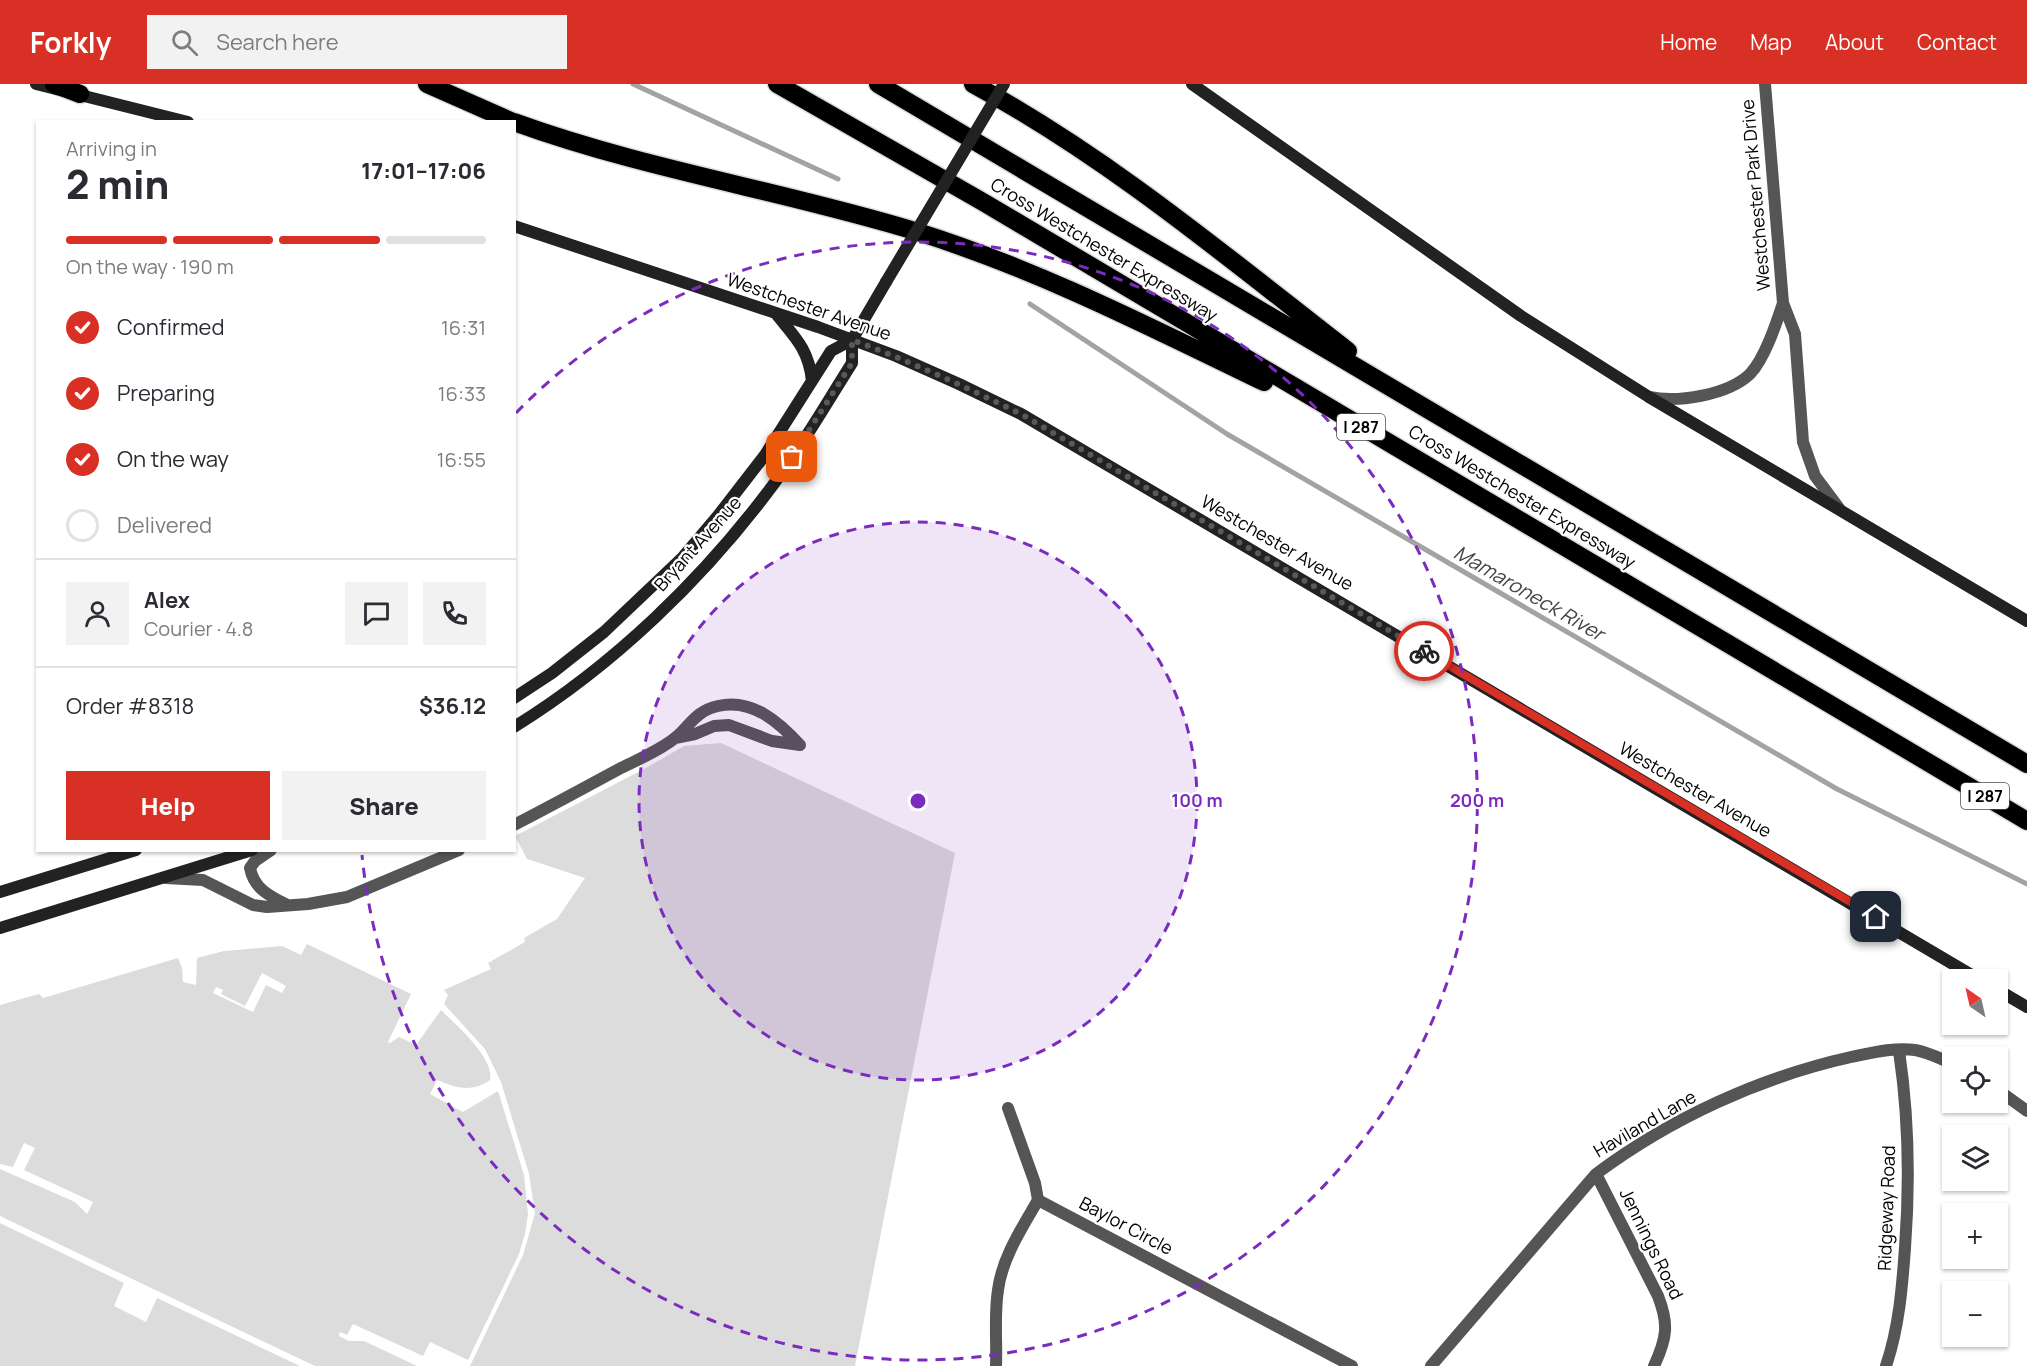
<!DOCTYPE html>
<html lang="en">
<head>
<meta charset="utf-8">
<style>
  :root { --surface:#fff; --page:#f2f2f3; --text:#2b2b33; --muted:#7c7c81; --line:#e1e1e2; --accent:#d93025 }
  body { margin:0; font-family:Manrope,sans-serif; background:var(--page); color:var(--text); height:100vh; display:flex; flex-direction:column; font-size:22px; white-space:nowrap }
  * { box-sizing:border-box; margin:0 }
  p { font-size:20px; color:var(--muted) }
  .icon { flex:none; width:33px; height:33px; fill:none; stroke:currentColor; stroke-width:2; stroke-linecap:round; stroke-linejoin:round }
  .map { position:relative; flex:1; overflow:hidden }
  .details { position:absolute; left:36px; top:36px; width:480px; height:732px; display:flex; flex-direction:column; background:var(--surface); border-radius:0px; box-shadow:0 2px 4px #0004 }
  .details>* { flex:none }
  .needle { width:39px; rotate:326deg }
  .buttons { position:absolute; left:1942px; top:885px; display:grid; gap:12px }
  .buttons a { display:grid; place-items:center; width:66px; height:66px; border-radius:0px; background:var(--surface); box-shadow:0 2px 4px #0004; font-size:30px }
  .pin { position:absolute; display:grid; place-items:center; width:51px; height:51px; color:#fff; margin:-26px; border-radius:12px; box-shadow:0 3px 9px #0006 }
  .courier { position:absolute; display:grid; place-items:center; width:60px; height:60px; margin:-30px; border:4px solid #d93025; border-radius:50%; background:#fff; color:#222; box-shadow:0 2px 8px #0007 }
  .overview em { font-style:normal; font-weight:800 }
  .overview div { display:flex; flex-direction:column-reverse }
  .overview { display:flex; align-items:center; justify-content:space-between; height:102px; padding:0 30px }
  h1 { font-size:39px; font-weight:800; line-height:45px }
  .bar { display:grid; grid-template-columns:repeat(4,1fr); gap:9px 6px; align-content:center; height:72px; padding:0 30px }
  .bar i { height:8px; border-radius:4px; background:var(--line) }
  .bar .on { background:var(--accent) }
  .bar p { grid-column:span 4 }
  .line { display:flex; align-items:center; gap:15px; padding:0 30px; border-top:2px solid var(--line) }
  .line div { flex:1 }
  .round { display:grid; place-items:center; flex:none; width:63px; height:63px; border-radius:0px; background:var(--page) }
  ol { padding:0 30px; list-style:none }
  li { display:flex; align-items:center; gap:18px; height:66px }
  li p { margin-inline-start:auto }
  li .icon { padding:6px; border-radius:50%; background:var(--accent); color:#fff; stroke-width:4 }
  li:last-child { color:var(--muted) }
  li i { width:33px; height:33px; border:3px solid var(--line); border-radius:50% }
  .cta { display:flex; gap:12px; margin-top:auto; padding:12px 30px }
  .cta a { flex:1; height:69px; border-radius:0px; background:var(--accent); color:#fff; font-size:24px; font-weight:800; line-height:69px; text-align:center }
  .cta a+a { background:var(--page); color:var(--text) }
  header { display:flex; align-items:center; gap:36px; box-sizing:border-box; height:84px; padding:0 30px; background:var(--accent); color:#fff }
  header strong { font-size:28px }
  nav { display:flex; gap:33px; margin-inline-start:auto; font-size:21px }
  .search { width:420px; height:54px; background:var(--page); display:flex; align-items:center; gap:15px; box-sizing:border-box; padding:0 21px; border-radius:0px; color:var(--muted); font-size:22px }
  .map>svg:first-child { display:block }
  .green { fill:#dcdcdc; fill-rule:evenodd }
  .lines { fill:none; stroke-linecap:round; stroke-linejoin:round }
  .stream { stroke:#a3a3a3; stroke-width:5 }
  .motorway-casing { stroke:#dbdbdb; stroke-width:21 }
  .minor { stroke:#555; stroke-width:12 }
  .secondary { stroke:#222; stroke-width:12 }
  .motorway { stroke:#000; stroke-width:18 }
  .secondary-bridge { stroke:#222; stroke-width:12 }
  .done { stroke:#595959; stroke-width:6; stroke-dasharray:0 10.8 }
  .route { stroke:#d93025; stroke-width:8 }
  .ring { fill:none; stroke:#7b2cbf; stroke-width:3; stroke-dasharray:10 8 }
  .labels { text-anchor:middle; stroke-width:4.5; stroke-linejoin:round; paint-order:stroke }
  .shield { fill:#fff; stroke:#4c4c4c; stroke-width:1.5 }
  .shield-label { font-size:16px; font-weight:bold; fill:#000 }
  .street-label { font-size:18px; fill:#000; stroke:#fff }
  .water-label { font-size:20px; font-style:italic; fill:#444; stroke:#fff }
  .centre { fill:#7b2cbf; stroke:#fff; stroke-width:3 }
  .ring-label { font-size:18px; text-anchor:middle; font-weight:bold; fill:#7b2cbf; stroke:#fff; stroke-width:4.5; stroke-linejoin:round; paint-order:stroke }
</style>
</head>
<body>
<header>
<strong>Forkly</strong>
<div class="search"><svg class="icon" aria-label="search" viewBox="0 0 24 24"><circle cx="10" cy="10" r="6"/><path d="M15 15l6 6"/></svg>Search here</div>
<nav><a>Home</a><a>Map</a><a>About</a><a>Contact</a></nav>
</header>
<div class="map">
<svg width="2027" height="1282" viewBox="0 0 2027 1282">
  <rect width="100%" height="100%" fill="#fff"/>
  <path class="green" d="M721,659L955,769L855,1282H470L523,1171L535,1129L529,1090L501,998L485,965L444,920L448,911L444,906L491,885L488,879L525,858L524,854L557,835L585,794L527,775L515,752L646,684L684,662Z
    M307,860L411,910L388,958L390,959L399,953L416,961L441,926C456,941 495,974 490,996C471,1009 457,1004 437,996L430,1010L463,1028L498,1007L524,1091L528,1130L525,1150L519,1170L468,1276L430,1258L423,1272L353,1240L347,1251L340,1248L339,1252L349,1257H364L417,1282H315L0,1132V1085L75,1118L87,1130L93,1118L24,1086L35,1064L24,1059L13,1083L0,1080V921L39,910L43,914L178,874L182,884L183,898L196,901L197,874L224,867L282,862L301,871ZM262,889L286,902L282,909L266,901L253,928L213,909L216,903L223,906L221,910L245,922Z
    M0,1139L124,1199L114,1222L146,1238L157,1214L300,1282H0Z"/>
  <g class="lines">
    <path class="stream" d="M633,0L838,95
      M1030,220L1227,350L1837,705L2027,800"/>
    <defs>
      <path id="motorway" d="M54,0L80,10
        M427,0L513,38
        M777,0L983,118L2027,737
        M878,0L2027,680
        M973,0C1109,74 1227,173 1348,267
        M514,38C646,86 785,107 918,148C1039,186 1150,243 1264,298"/>
    </defs>
    <use href="#motorway" class="motorway-casing"/>
    <path class="minor" d="M1765,0L1783,219L1795,250L1803,358L1815,392L1839,424
      M1649,313C1678,319 1728,311 1750,290C1765,274 1776,240 1783,219
      M675,654L695,650L714,642L729,641L772,657L800,661
      M514,741C549,723 584,704 619,685C637,676 659,667 675,654C690,642 695,627 718,622C752,614 779,638 800,661
      M271,766L255,777L250,784C254,805 270,812 287,821
      M166,794L203,796L253,821L267,823L308,820L347,813L459,766
      M1998,1006L2027,1027
      M1008,1024L1035,1099L1038,1116
      M1596,1090L1658,1212C1669,1240 1667,1254 1654,1282
      M1038,1116L1352,1282
      M996,1282C997,1257 994,1231 998,1206C1002,1174 1022,1144 1038,1116
      M1431,1282L1596,1090C1671,1034 1761,993 1851,973C1871,969 1895,963 1915,966C1928,968 1941,975 1953,980
      M1886,1282C1899,1243 1902,1205 1905,1164C1910,1097 1909,1034 1899,967"/>
    <path class="secondary" d="M36,0L188,38
      M1192,0L1521,232L1649,313L2027,537
      M514,142L818,243L896,272L959,300L1021,330L1980,896
      M777,231C795,253 809,266 812,297
      M514,614L552,589L604,548L683,473L717,433L765,371L831,267L852,256
      M514,643C614,581 703,495 773,401C802,362 826,320 852,279V256L886,198
      M0,808L136,766
      M0,844L252,766
      M1998,906L2027,923"/>
    <use href="#motorway" class="motorway"/>
    <path class="secondary-bridge" d="M886,198L1004,0"/>
  </g>
  <g class="lines">
    <path class="done" d="M792,373L852,279V256C910,277 965,303 1021,330L1424,567"/>
    <path class="route" d="M1424,567L1876,833"/>
  </g>
  <circle cx="918" cy="717" r="279" fill="#7b2cbf" fill-opacity=".12"/>
  <g class="ring">
    <circle cx="918" cy="717" r="279"/>
    <path d="M516 329A559 559 0 1 1 362 771"/>
  </g>
  <g class="labels">
    <g class="shield">
      <rect x="1337" y="330" width="48" height="26" rx="4.5"/>
      <rect x="1961" y="699" width="48" height="26" rx="4.5"/>
    </g>
    <g class="shield-label">
      <text x="1361" y="349">I 287</text>
      <text x="1985" y="718">I 287</text>
    </g>
    <g class="street-label">
      <text transform="translate(1756 111) rotate(-95)" y="6">Westchester Park Drive</text>
      <text transform="translate(1104 166) rotate(31)" y="6">Cross Westchester Expressway</text>
      <text transform="translate(809 223) rotate(19)" y="6">Westchester Avenue</text>
      <text transform="translate(1522 413) rotate(31)" y="6">Cross Westchester Expressway</text>
      <text transform="translate(1277 459) rotate(30)" y="6">Westchester Avenue</text>
      <text transform="translate(698 460) rotate(-48)" y="6">Bryant Avenue</text>
      <text transform="translate(1695 706) rotate(30)" y="6">Westchester Avenue</text>
      <text transform="translate(1645 1040) rotate(-30)" y="6">Haviland Lane</text>
      <text transform="translate(1887 1124) rotate(-88)" y="6">Ridgeway Road</text>
      <text transform="translate(1126 1142) rotate(28)" y="6">Baylor Circle</text>
      <text transform="translate(1651 1160) rotate(64)" y="6">Jennings Road</text>
    </g>
    <g class="water-label">
      <text transform="translate(1529 509) rotate(30)" y="7">Mamaroneck River</text>
    </g>
  </g>
  <circle cx="918" cy="717" r="9" class="centre"/>
  <g class="ring-label">
    <text x="1197" y="723">100 m</text>
    <text x="1477" y="723">200 m</text>
  </g>
</svg>
<div class="buttons">
<a><svg class="needle" viewBox="-14 -14 28 28"><path d="M0-13l5 13h-10z" fill="#e53935"/><path d="M0 13l5-13h-10z" fill="#7c7c81"/></svg></a>
<a><svg class="icon" aria-label="locate" viewBox="0 0 24 24"><circle cx="12" cy="12" r="6"/><path d="M12 2v4M12 18v4M2 12h4M18 12h4"/></svg></a>
<a><svg class="icon" aria-label="layers" viewBox="0 0 24 24"><path d="M12 4l9 5-9 5-9-5zM3 14l9 5 9-5"/></svg></a>
<a>+</a>
<a>−</a>
</div>
<div class="pin" style="left:792px;top:373px;background:#ea580c"><svg class="icon" aria-label="bag" viewBox="0 0 24 24"><path d="M5 8h14l-1 12H6zM9 8a3 3 0 0 1 6 0"/></svg></div>
<div class="pin" style="left:1876px;top:833px;background:#1f2937"><svg class="icon" aria-label="home" viewBox="0 0 24 24"><path d="M3 11l9-7 9 7M6 9v11h12V9"/></svg></div>
<div class="courier" style="left:1424px;top:567px"><svg class="icon" aria-label="bike" viewBox="0 0 24 24"><circle cx="6" cy="16" r="4"/><circle cx="18" cy="16" r="4"/><path d="M6 16l4-8h5l3 8M10 8l3 8H6M13 5h3"/></svg></div>
<section class="details">
<div class="overview"><div><h1>2 min</h1><p>Arriving in</p></div><em>17:01–17:06</em></div>
<div class="bar"><i class="on"></i><i class="on"></i><i class="on"></i><i></i><p>On the way · 190 m</p></div>
<ol>
<li><svg class="icon" aria-label="check" viewBox="0 0 24 24"><path d="M5 12l5 5 9-10"/></svg>Confirmed<p>16:31</p></li>
<li><svg class="icon" aria-label="check" viewBox="0 0 24 24"><path d="M5 12l5 5 9-10"/></svg>Preparing<p>16:33</p></li>
<li><svg class="icon" aria-label="check" viewBox="0 0 24 24"><path d="M5 12l5 5 9-10"/></svg>On the way<p>16:55</p></li>
<li><i></i>Delivered</li>
</ol>
<div class="line" style="height:108px"><a class="round"><svg class="icon" aria-label="person" viewBox="0 0 24 24"><circle cx="12" cy="8" r="4"/><path d="M4 21q1-7 8-7t8 7"/></svg></a><div><b>Alex</b><p>Courier · 4.8</p></div><a class="round"><svg class="icon" aria-label="chat" viewBox="0 0 24 24"><path d="M4 5h16v11H9l-5 4z"/></svg></a><a class="round"><svg class="icon" aria-label="phone" viewBox="0 0 24 24"><path d="M5 4h4l2 5-3 2q2 4 5 5l2-3 5 2v4C11 20 4 13 5 4z"/></svg></a></div>
<div class="line" style="height:78px"><div>Order #8318</div><b>$36.12</b></div>
<div class="cta"><a>Help</a><a>Share</a></div>
</section>
</div>
</body>
</html>
